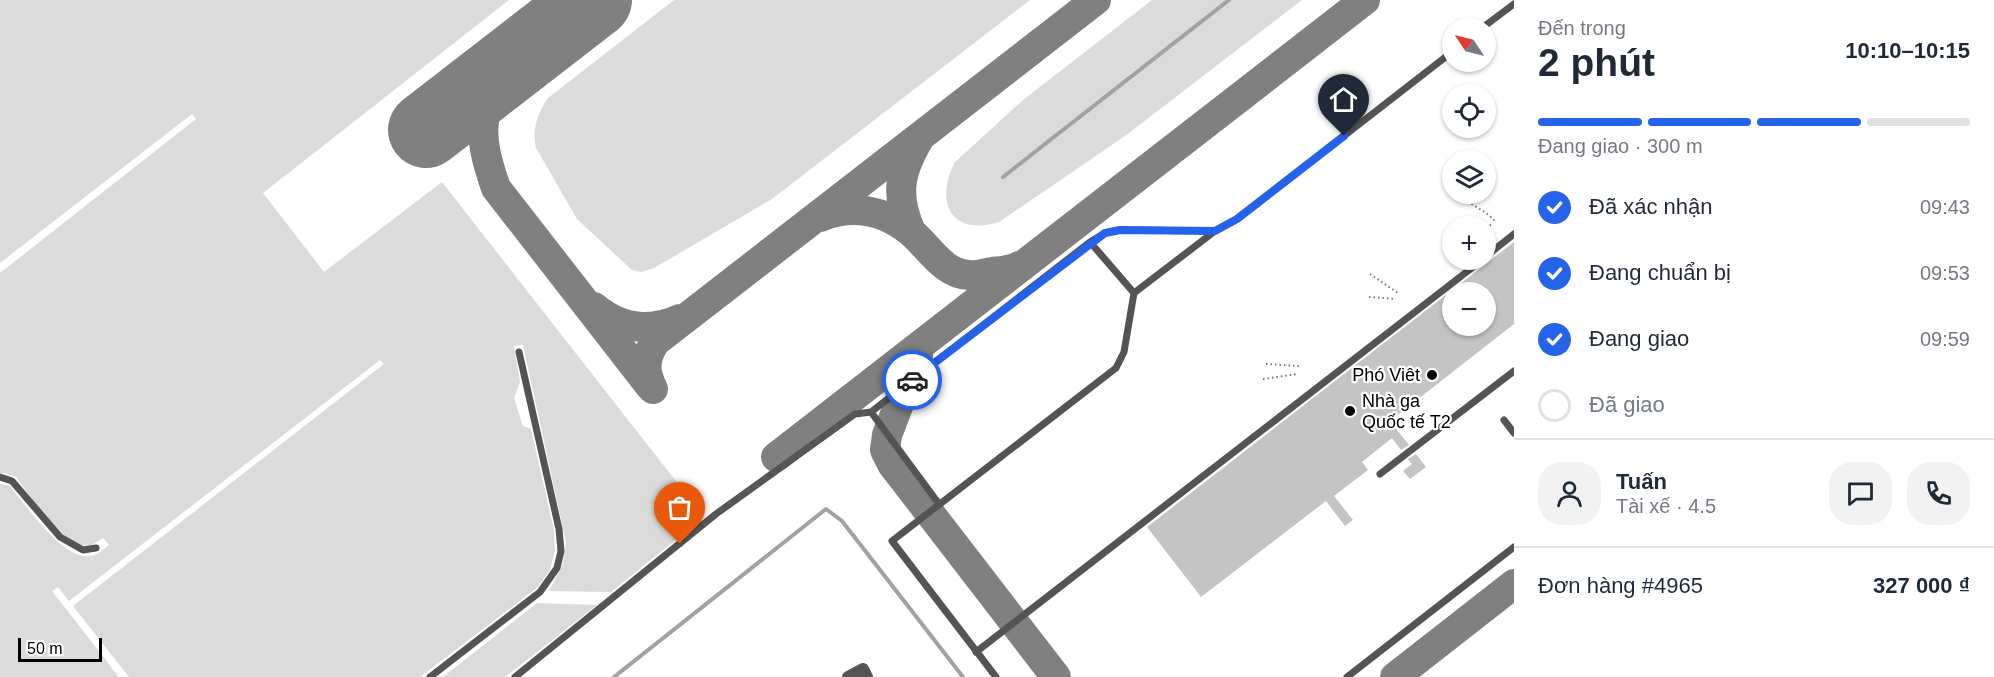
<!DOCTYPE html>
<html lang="vi">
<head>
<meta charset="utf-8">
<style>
  :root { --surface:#fff; --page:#f2f2f3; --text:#1f2937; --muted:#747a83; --line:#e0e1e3; --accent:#2563eb }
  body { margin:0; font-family:Helvetica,sans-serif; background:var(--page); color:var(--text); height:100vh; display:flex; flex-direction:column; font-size:22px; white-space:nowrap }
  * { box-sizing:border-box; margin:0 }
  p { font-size:20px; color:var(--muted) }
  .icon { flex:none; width:33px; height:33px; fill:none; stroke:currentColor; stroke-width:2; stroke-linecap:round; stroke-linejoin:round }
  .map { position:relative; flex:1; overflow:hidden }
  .details { display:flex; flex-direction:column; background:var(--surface); width:480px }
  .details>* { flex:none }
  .needle { width:39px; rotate:305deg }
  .controls { position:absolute; left:1442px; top:18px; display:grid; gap:12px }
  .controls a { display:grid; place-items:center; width:54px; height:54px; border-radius:50%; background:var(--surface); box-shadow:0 2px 4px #0004; font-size:30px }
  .scale { position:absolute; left:18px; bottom:15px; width:84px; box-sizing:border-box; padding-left:6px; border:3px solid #000; border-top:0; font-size:16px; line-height:21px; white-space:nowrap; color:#000; -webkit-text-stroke:4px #fff; paint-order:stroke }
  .pin { position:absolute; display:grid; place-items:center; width:51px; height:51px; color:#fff; margin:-62px -26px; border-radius:50% 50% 50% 0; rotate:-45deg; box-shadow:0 0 6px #0007 }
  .pin .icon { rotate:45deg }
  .courier { position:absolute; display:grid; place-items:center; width:60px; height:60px; margin:-30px; border:4px solid #2563eb; border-radius:50%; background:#fff; color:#222; box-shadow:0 2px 8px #0007 }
  .headline em { font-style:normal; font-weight:700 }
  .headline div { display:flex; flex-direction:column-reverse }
  .headline { display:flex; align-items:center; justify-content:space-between; height:102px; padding:0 24px }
  h1 { font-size:39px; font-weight:700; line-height:45px }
  .bar { display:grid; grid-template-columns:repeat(4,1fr); gap:9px 6px; align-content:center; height:72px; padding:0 24px }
  .bar i { height:8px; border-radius:4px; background:var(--line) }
  .bar .active { background:var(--accent) }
  .bar p { grid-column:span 4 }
  .line { display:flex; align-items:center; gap:15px; padding:0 24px; border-top:2px solid var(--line) }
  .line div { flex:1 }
  .round { display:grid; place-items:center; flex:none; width:63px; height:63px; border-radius:24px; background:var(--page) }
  ol { padding:0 24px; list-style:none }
  li { display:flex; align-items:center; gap:18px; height:66px }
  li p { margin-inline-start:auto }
  li .icon { padding:6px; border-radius:50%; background:var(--accent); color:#fff; stroke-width:4 }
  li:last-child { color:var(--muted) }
  li i { width:33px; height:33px; border:3px solid var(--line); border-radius:50% }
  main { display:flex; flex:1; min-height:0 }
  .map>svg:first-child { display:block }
  .green { fill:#dbdbdb }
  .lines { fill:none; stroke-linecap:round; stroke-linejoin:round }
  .stream { stroke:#a2a2a2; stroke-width:4 }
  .taxiway { stroke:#808080; stroke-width:30 }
  .runway { stroke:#808080; stroke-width:76 }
  .building { fill:#c4c4c4; fill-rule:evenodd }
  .path { stroke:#767676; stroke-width:2; stroke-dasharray:1.5 3; stroke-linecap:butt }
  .lane { stroke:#545454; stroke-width:7 }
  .street { stroke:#545454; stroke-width:12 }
  .done { stroke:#595959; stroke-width:6; stroke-dasharray:0 10.8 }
  .route { stroke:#2563eb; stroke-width:8 }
  .poi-dot { fill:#000; stroke:#fff; stroke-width:2 }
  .labels { text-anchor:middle; stroke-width:4.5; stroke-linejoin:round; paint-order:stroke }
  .poi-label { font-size:18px; fill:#000; stroke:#fff; text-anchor:end }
</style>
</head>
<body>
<main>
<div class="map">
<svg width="1514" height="677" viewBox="0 0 1514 677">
  <rect width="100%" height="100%" fill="#fff"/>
  <path class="green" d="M0,0H509L263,193L324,272L442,182L704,517L611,592L549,591L563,564L566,542L523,345L514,346L520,382L514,398L523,426L531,429L554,530L555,551L550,570L538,587L420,677H129L73,606L384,364L380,360L69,601L58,587L52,591L119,677H0V484L9,485C26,505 57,552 84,556C94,558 102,551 109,545L103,538C99,540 95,544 91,545C65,552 30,495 16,477L6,473H0V273L196,119L192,114L0,263Z
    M674,0H1030L772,199L654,268L641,272L632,270L577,219L536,148C532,129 537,114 548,98Z
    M1152,0H1302L1125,136L999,222C951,237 934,202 955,162L1023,100Z
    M537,603L597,605L505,677H443Z"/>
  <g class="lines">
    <path class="stream" d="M1003,177L1229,0
      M614,677L826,509L842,521L963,677"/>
    <path class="taxiway" d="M512,64C477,112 477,133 496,188L650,386
      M820,217C852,204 884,210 911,232C929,247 943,274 969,275C976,276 985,273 992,272C1001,271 1010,271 1019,266
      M911,232C895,195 899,173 919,139
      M594,307C619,328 649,333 680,319
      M918,355L887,435L885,450L892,464L1056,677
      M653,389C644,371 644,359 655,342L1096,0
      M776,457L1365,0
      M1395,677L1514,584"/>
    <path class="runway" d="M426,130L594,0"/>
  </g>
  <path class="building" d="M1514,242V324L1390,421L1409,445L1401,450L1392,438L1362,462L1368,470L1334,496L1353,520L1345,526L1326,501L1201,597L1147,527ZM1452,292H1485V326H1452Z
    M1416,454L1426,467L1410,479L1403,471L1412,464L1408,459Z"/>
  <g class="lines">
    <path class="path" d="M1464,199L1489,215L1495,221
      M1472,221L1494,226
      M1370,274L1398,293
      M1369,297L1396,299
      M1266,364L1298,366L1299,368
      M1263,379L1298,374"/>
    <path class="lane" d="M1482,28L1514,4
      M1090,242L1105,233L1120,230L1215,231
      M1485,257L1514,234
      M871,412L939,504
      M1504,420L1514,433
      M1380,474L1514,371
      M0,477L12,481L60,537L83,550L96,548
      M976,652L1482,260
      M430,677L540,592L557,568L561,551L559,529L519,352
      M515,677L716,514L855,414L871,412L1090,242L1134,293
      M996,677L892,541L1116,368L1124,352L1134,293L1215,231L1237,219L1452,52
      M1347,677L1514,547"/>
    <path class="street" d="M848,677L863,669L867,677"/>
  </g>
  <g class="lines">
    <path class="done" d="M680,544L716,514L855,414L871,412L912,380"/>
    <path class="route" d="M912,380L1105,233L1120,230L1215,231L1237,219L1344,136"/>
  </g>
  <g class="poi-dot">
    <circle cx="1432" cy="375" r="6"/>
    <circle cx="1350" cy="411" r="6"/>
  </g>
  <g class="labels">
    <g class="poi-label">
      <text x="1420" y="381">Phó Viêt</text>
      <text x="1362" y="407" text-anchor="start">Nhà ga<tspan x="1362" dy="21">Quốc tế T2</tspan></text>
    </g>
  </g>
</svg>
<div class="controls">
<a><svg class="needle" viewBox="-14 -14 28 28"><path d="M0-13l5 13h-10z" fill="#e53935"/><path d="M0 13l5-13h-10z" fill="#747a83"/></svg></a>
<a><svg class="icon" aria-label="locate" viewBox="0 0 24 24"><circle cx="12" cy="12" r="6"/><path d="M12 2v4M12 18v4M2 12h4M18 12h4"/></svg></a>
<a><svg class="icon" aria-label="layers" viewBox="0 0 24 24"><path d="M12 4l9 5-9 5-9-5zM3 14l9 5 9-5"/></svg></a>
<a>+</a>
<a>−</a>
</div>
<div class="scale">50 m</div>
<div class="pin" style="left:680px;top:544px;background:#ea580c"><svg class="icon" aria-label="bag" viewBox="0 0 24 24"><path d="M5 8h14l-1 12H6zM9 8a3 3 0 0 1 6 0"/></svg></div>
<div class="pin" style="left:1344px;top:136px;background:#1f2937"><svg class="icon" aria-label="home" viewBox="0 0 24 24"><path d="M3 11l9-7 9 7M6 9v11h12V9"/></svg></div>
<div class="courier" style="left:912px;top:380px"><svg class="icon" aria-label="car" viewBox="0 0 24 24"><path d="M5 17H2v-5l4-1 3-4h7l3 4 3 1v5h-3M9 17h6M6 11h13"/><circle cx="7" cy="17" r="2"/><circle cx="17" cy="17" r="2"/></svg></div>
</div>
<section class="details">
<div class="headline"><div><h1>2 phút</h1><p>Đến trong</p></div><em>10:10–10:15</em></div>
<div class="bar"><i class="active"></i><i class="active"></i><i class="active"></i><i></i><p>Đang giao · 300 m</p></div>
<ol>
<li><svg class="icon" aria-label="check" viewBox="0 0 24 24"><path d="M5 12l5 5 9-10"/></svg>Đã xác nhận<p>09:43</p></li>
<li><svg class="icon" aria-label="check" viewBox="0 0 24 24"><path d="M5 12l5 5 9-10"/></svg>Đang chuẩn bị<p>09:53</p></li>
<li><svg class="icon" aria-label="check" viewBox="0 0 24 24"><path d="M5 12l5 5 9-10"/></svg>Đang giao<p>09:59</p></li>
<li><i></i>Đã giao</li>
</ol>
<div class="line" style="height:108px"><a class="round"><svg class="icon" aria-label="person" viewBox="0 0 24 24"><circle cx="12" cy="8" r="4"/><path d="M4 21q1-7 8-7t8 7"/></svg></a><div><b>Tuấn</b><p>Tài xế · 4.5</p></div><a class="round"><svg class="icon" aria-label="chat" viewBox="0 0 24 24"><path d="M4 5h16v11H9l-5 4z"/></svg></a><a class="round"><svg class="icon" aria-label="phone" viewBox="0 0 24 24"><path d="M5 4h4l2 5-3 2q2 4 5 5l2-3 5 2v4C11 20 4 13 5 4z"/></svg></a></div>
<div class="line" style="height:78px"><div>Đơn hàng #4965</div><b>327 000 ₫</b></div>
</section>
</main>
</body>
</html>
